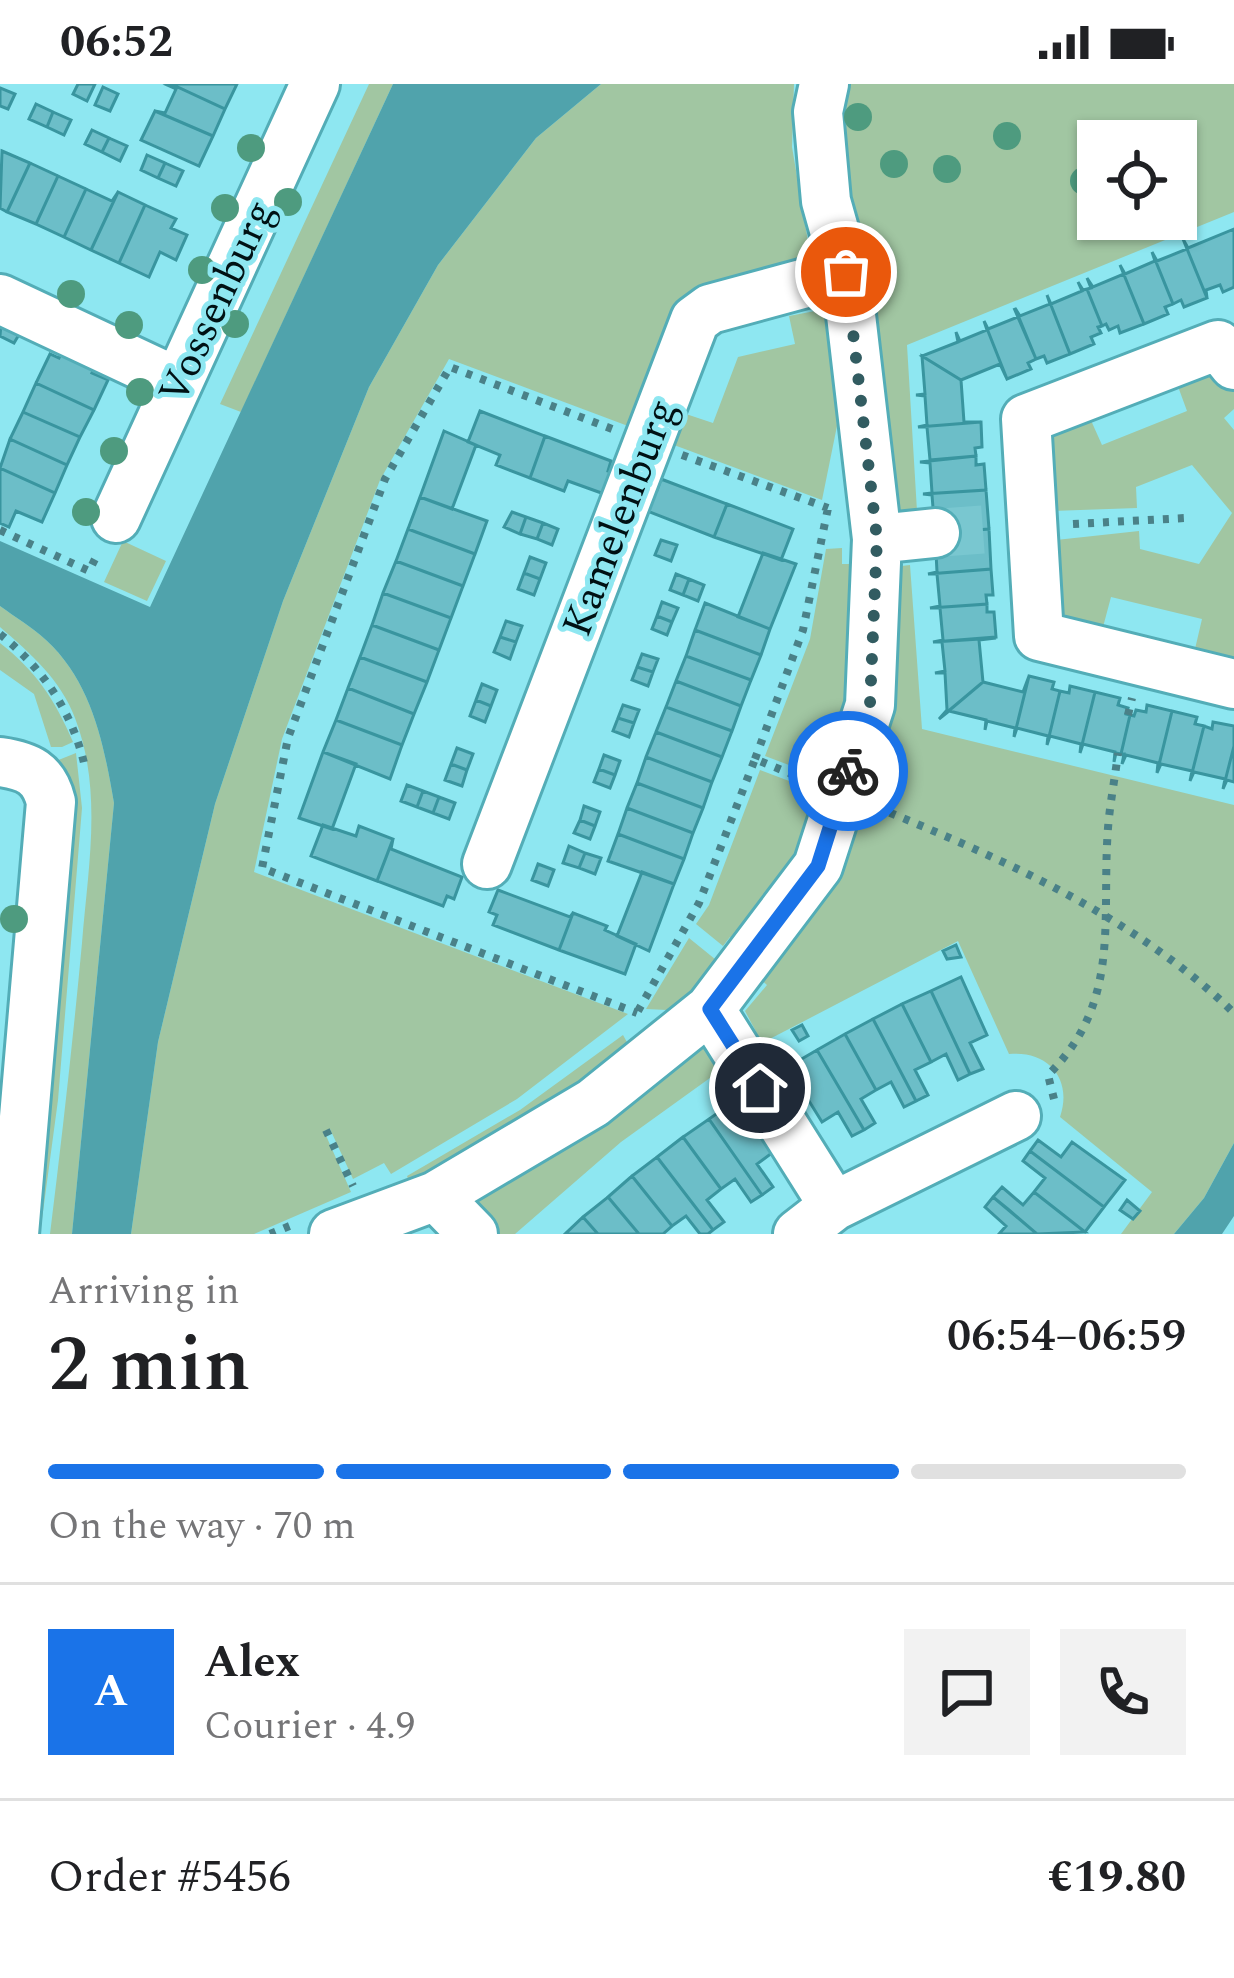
<!DOCTYPE html>
<html lang="en">
<head>
<meta charset="utf-8">
<style>
  :root { --surface:#fff; --page:#f2f2f2; --text:#202124; --muted:#757577; --line:#e0e0e0; --accent:#1a73e8 }
  body { margin:0; font-family:Spectral,serif; background:var(--page); color:var(--text); height:100vh; display:flex; flex-direction:column; font-size:45px; white-space:nowrap }
  * { box-sizing:border-box; margin:0 }
  p { font-size:39px; color:var(--muted) }
  .icon { flex:none; width:66px; height:66px; fill:none; stroke:currentColor; stroke-width:2; stroke-linecap:round; stroke-linejoin:round }
  .map { position:relative; height:1150px; overflow:hidden }
  .details { display:flex; flex-direction:column; background:var(--surface); flex:1 }
  .details>* { flex:none }
  .controls { position:absolute; left:1077px; top:36px; display:grid; gap:24px }
  .controls a { display:grid; place-items:center; width:120px; height:120px; border-radius:0px; background:var(--surface); box-shadow:0 3px 9px #0004; font-size:60px }
  .pin { position:absolute; display:grid; place-items:center; width:102px; height:102px; color:#fff; margin:-51px; border:6px solid #fff; border-radius:50%; box-shadow:0 3px 12px #0007 }
  .courier { position:absolute; display:grid; place-items:center; width:120px; height:120px; margin:-60px; border:9px solid #1a73e8; border-radius:50%; background:#fff; color:#222; box-shadow:0 3px 15px #0007 }
  .summary em { font-style:normal; font-weight:600 }
  .summary div { display:flex; flex-direction:column-reverse }
  .summary { display:flex; align-items:center; justify-content:space-between; height:204px; padding:0 48px }
  h1 { font-size:78px; font-weight:600; line-height:90px }
  .bar { display:grid; grid-template-columns:repeat(4,1fr); gap:18px 12px; align-content:center; height:144px; padding:0 48px }
  .bar i { height:15px; border-radius:9px; background:var(--line) }
  .bar .selected { background:var(--accent) }
  .bar p { grid-column:span 4 }
  .line { display:flex; align-items:center; gap:30px; padding:0 48px; border-top:3px solid var(--line) }
  .line div { flex:1 }
  .round { display:grid; place-items:center; flex:none; width:126px; height:126px; border-radius:0px; background:var(--page) }
  .status { display:flex; justify-content:space-between; align-items:center; height:84px; padding:0 60px; background:var(--surface); direction:ltr }
  .status svg { height:33px; fill:currentColor }
  .map>svg:first-child { display:block }
  .green { fill:#a1c6a2; fill-rule:evenodd }
  .water { fill:#50a3ac }
  .building { fill:#6cbec8; stroke:#39959f; stroke-width:3 }
  .lines { fill:none; stroke-linecap:round; stroke-linejoin:round }
  .minor-tunnel { stroke:#79c7d0; stroke-width:48; stroke-dasharray:48 24; stroke-linecap:butt }
  .minor-casing { stroke:#53adb7; stroke-width:54 }
  .path { stroke:#4a8188; stroke-width:8; stroke-dasharray:6 9; stroke-linecap:butt }
  .minor { stroke:#fff; stroke-width:48 }
  .tree { fill:#4e9b7f }
  .done { stroke:#325c61; stroke-width:12; stroke-dasharray:0 21.6 }
  .route { stroke:#1a73e8; stroke-width:15 }
  .labels { text-anchor:middle; stroke-width:10; stroke-linejoin:round; paint-order:stroke }
  .street-label { font-size:42px; fill:#001114; stroke:#8ee7f1 }
</style>
</head>
<body>
<div class="status"><b>06:52</b><svg viewBox="0 0 49 12"><path d="M0 12V9h3v3zM5 12V6h3v6zM10 12V3h3v9zM15 12V0h3v12zM26 1h20v11H26zM47 4h2v5h-2z"/></svg></div>
<div class="map">
<svg width="1234" height="1150" viewBox="0 0 1234 1150">
  <rect width="100%" height="100%" fill="#8ee7f1"/>
  <path class="green" d="M369,0H393L241,328L220,320Z
    M601,0H794L792,63L809,163L803,174L712,209L636,345L449,275L380,396L282,655L254,788L628,930L517,1015L391,1090L384,1079L353,1095L330,1045L324,1047L351,1108L254,1150H131L158,958L215,720L283,517L369,303L438,181L536,54Z
    M836,0H1234V128L907,261L917,427H895L832,65ZM1098,57H1176V135H1098Z
    M815,227L823,228L828,236L837,342L822,416L674,361L686,330L713,339L738,273L795,260L789,232Z
    M1218,280L1234,300V325L1224,334L1234,346V575L1195,565L1202,535L1111,513L1103,543L1060,532L1056,456L1139,447L1140,465L1199,480L1232,429L1192,381L1136,403L1137,424L1052,427L1046,350L1089,332L1102,361L1187,327L1176,297Z
    M123,457L166,477L147,517L104,498Z
    M842,464V480H859L862,534L834,698L765,672L810,555L826,465Z
    M910,481L922,645L1234,721V1059L1204,1114L1174,1150H1121L1152,1108L1060,1033C1073,995 1048,966 1009,970L958,857L762,959L745,927L767,901L758,893L893,483Z
    M0,522C15,533 32,543 46,556C92,598 104,661 114,719L72,1150H50C62,1053 73,956 82,859C88,783 103,707 75,634C61,596 30,569 0,543Z
    M0,559C36,587 55,616 73,658L62,663H51L34,610L0,586Z
    M76,669L82,724L58,1016L40,1150H24L46,681Z
    M760,686L829,712L809,759L735,856L730,853L723,862L696,840L709,821Z
    M689,854L726,884L688,927L646,925Z
    M623,951L633,969L412,1106L407,1092L520,1026Z
    M706,954L728,981L621,1058L515,1150H491L467,1117Z"/>
  <path class="water" d="M393,0H601L536,54L438,181L369,303L283,517L215,720L158,958L131,1150H72L114,719C104,661 92,598 46,556C32,543 15,533 0,522V457L150,523Z
    M1234,1059V1132L1222,1150H1174L1204,1114Z"/>
  <path class="building" d="M78,0H95L87,17L73,10Z
    M171,0H237L225,25Z
    M171,0L225,25L213,52L155,27L165,29L176,5L167,1Z
    M103,3L118,10L110,27L95,21Z
    M0,4L15,10L8,25L0,22Z
    M36,20L53,28L47,43L29,35Z
    M155,27L213,52L199,82L141,56Z
    M53,28L71,36L64,51L47,43Z
    M92,46L109,54L102,68L85,60Z
    M109,54L127,62L120,77L102,68Z
    M2,67L30,79L7,128L0,124Z
    M147,71L165,79L158,94L141,86Z
    M30,79L58,92L36,140L7,128Z
    M165,79L183,87L176,102L158,94Z
    M58,92L86,105L64,153L36,140Z
    M86,105L112,117L118,108L91,166L64,153Z
    M118,108L145,121L119,179L91,166Z
    M145,121L176,135L171,144L187,151L176,176L160,168L149,193L119,179Z
    M1234,145V203L1223,208L1220,201L1206,206L1207,214L1183,155L1188,164Z
    M1183,155L1207,214L1184,223L1181,216L1173,220L1152,168L1157,177L1187,165Z
    M1152,168L1173,220L1165,223L1168,230L1144,240L1120,181L1125,190L1155,177Z
    M1120,181L1144,240L1120,249L1118,242L1109,246L1106,240L1102,242L1087,205L1091,204L1087,194L1093,203L1124,190Z
    M1078,198L1083,206L1087,205L1102,242L1098,243L1101,249L1091,253L1094,260L1070,270L1047,211L1051,220L1082,207Z
    M1047,211L1070,270L1047,279L1044,272L1036,275L1015,224L1020,232L1050,220Z
    M1014,224L1036,275L1028,279L1031,285L1007,295L984,237L988,245L1018,233Z
    M984,237L1007,295L1000,280L961,296L922,272L958,258L956,248L960,257L987,246Z
    M1,240L20,249L14,259L0,252Z
    M64,263L98,278L92,289L108,296L94,326L36,299L50,270L59,274Z
    M922,272L961,296L964,338H981L918,343L927,341L925,312L916,311L925,310Z
    M36,299L94,326L80,353L23,328Z
    M480,327L545,352L530,394L496,381L500,371L468,358Z
    M23,328L80,353L67,381L10,355Z
    M981,338L982,363L975,364L976,372L930,376L927,343H918Z
    M444,347L476,361L452,425L420,413Z
    M545,352L611,377L608,387L615,389L607,411L568,397L564,407L530,394Z
    M10,355L67,381L55,409L0,384Z
    M976,372V381L984,380L986,406L923,410L932,409L930,379L920,378Z
    M0,384L55,409L42,438L16,427L9,443L0,439Z
    M661,395L727,420L714,453L642,425L650,403L657,406Z
    M986,406L989,445L935,449L932,411L923,410Z
    M420,413L487,437L475,470L408,445Z
    M727,420L793,445L781,476L714,453Z
    M512,428L526,433L520,450L504,443Z
    M526,433L543,439L537,455L520,450Z
    M543,439L558,445L552,461L537,455Z
    M408,445L475,470L463,502L396,477Z
    M989,445L991,485L928,490L937,488L935,449Z
    M661,456L677,461L671,477L655,471Z
    M763,469L796,480L770,545L738,533Z
    M530,473L546,479L540,495L524,489Z
    M396,477L463,502L451,534L383,509Z
    M991,485L993,511H986L987,520L930,524L940,522L937,490H928Z
    M524,489L540,495L534,511L518,505Z
    M676,490L689,495L683,511L670,506Z
    M689,495L704,501L698,517L683,511Z
    M383,509L451,534L439,566L372,541Z
    M662,518L678,524L672,538L657,532Z
    M705,519L770,545L761,571L695,546Z
    M987,520V528H994L996,553L933,558L943,556L940,524H930Z
    M657,532L672,538L667,551L652,545Z
    M506,537L522,542L516,558L500,553Z
    M372,541L439,566L427,598L360,573Z
    M695,546L761,571L751,596L686,572Z
    M500,553L516,558L510,575L494,568Z
    M996,554L979,556L983,598L939,635L947,626L945,589H935L945,587L942,558H933Z
    M642,570L658,575L653,588L637,583Z
    M686,572L751,596L741,622L676,597Z
    M360,573L427,598L414,630L348,604Z
    M637,583L653,588L648,602L632,596Z
    M1029,592L1054,598L1052,605L1060,607L1047,661L1048,652L1017,644L1014,653Z
    M1029,592L1014,653L1015,644L987,637L985,646L986,636L949,627L939,635L983,598L1023,608Z
    M676,597L741,622L732,647L666,623Z
    M482,600L497,606L491,622L476,616Z
    M1070,602L1095,608L1080,669L1081,660L1050,652L1047,661L1060,607L1069,609Z
    M348,604L414,630L402,661L336,636Z
    M1095,608L1120,614L1118,621L1128,624L1126,630L1130,631L1121,670L1116,669L1114,678L1115,668L1083,660L1080,669Z
    M476,616L491,622L485,638L470,632Z
    M623,621L639,626L634,639L618,634Z
    M1147,621L1172,627L1157,689L1158,679L1126,671L1122,680L1124,670H1121L1130,631L1134,632L1136,626L1146,628Z
    M666,623L732,647L722,673L656,648Z
    M1172,627L1197,633L1195,640L1204,642L1190,697L1192,687L1161,680L1157,689Z
    M618,634L634,639L629,653L613,647Z
    M336,636L402,661L390,695L323,668Z
    M1213,638L1234,642V662L1223,705L1225,695L1194,688L1190,697L1204,642L1212,645Z
    M656,648L722,673L712,698L646,673Z
    M1234,662V698L1227,696L1223,705Z
    M457,664L473,670L467,686L451,680Z
    M323,668L356,680L332,745L299,734Z
    M604,671L620,677L615,691L599,685Z
    M646,673L712,698L703,724L637,699Z
    M451,680L467,686L462,702L445,696Z
    M599,685L615,691L610,704L594,698Z
    M637,699L703,724L693,749L627,724Z
    M407,701L423,707L417,723L401,717Z
    M423,707L439,713L433,729L417,723Z
    M439,713L455,719L449,735L433,729Z
    M584,722L600,728L595,742L580,736Z
    M627,724L693,749L684,775L618,750Z
    M580,736L595,742L590,755L574,749Z
    M323,741L356,752L359,742L393,755L377,797L311,772Z
    M618,750L684,775L674,800L608,777Z
    M393,755L391,765L462,793L454,815L447,812L443,822L377,797Z
    M569,762L585,769L579,784L563,779Z
    M585,769L601,774L595,790L579,784Z
    M538,780L554,786L548,802L532,796Z
    M642,788L674,800L649,867L617,852Z
    M498,806L570,833L573,829L559,866L493,841L497,831L489,828Z
    M573,829L607,842L605,846L636,860L625,890L559,866Z
    M956,861L961,873L947,875L943,867Z
    M961,893L987,951L970,959L983,985L970,990L931,907Z
    M931,907L970,990L958,996L946,970L931,978L902,920Z
    M902,920L931,978L915,986L928,1011L916,1017L873,935Z
    M873,935L916,1017L904,1023L891,998L876,1006L845,950Z
    M802,941L808,952L799,957L792,946Z
    M845,950L876,1006L861,1015L875,1039L864,1046L817,966Z
    M817,966L864,1046L852,1052L838,1028L822,1038L788,983Z
    M736,1016L772,1069L757,1080L773,1103L762,1111L709,1035Z
    M709,1035L762,1111L751,1118L735,1095L721,1105L683,1053Z
    M683,1053L721,1105L707,1116L724,1138L713,1146L657,1073Z
    M1038,1056L1061,1073L1072,1058L1125,1096L1104,1123L1030,1067Z
    M1030,1067L1104,1123L1085,1148L1034,1108L1045,1094L1023,1077Z
    M657,1073L713,1146L708,1150H700L686,1132L672,1142L632,1092Z
    M632,1092L672,1142L663,1150H639L608,1113Z
    M1002,1103L1023,1121L1034,1108L1085,1148L1037,1150L993,1113Z
    M608,1113L639,1150H598L583,1133Z
    M993,1113L1009,1126L1037,1150H999L1006,1142L985,1123Z
    M1127,1116L1140,1127L1133,1135L1120,1126Z
    M583,1133L598,1150H565Z"/>
  <g class="lines">
    <path class="minor-tunnel" d="M935,449L989,445"/>
    <defs>
      <path id="minor" d="M0,215L177,298
        M1234,281L1218,261L1026,335L1039,552L1234,600
        M116,434L315,0
        M877,455L935,449
        M0,678C28,682 44,689 51,718L14,1150
        M487,780L695,236L710,225L846,188
        M710,925L834,1122L798,1150
        M436,1112L473,1150
        M834,1122L1016,1032
        M334,1150L436,1112L593,1019L710,925L818,782L870,621L877,455L846,188L826,117L818,28L824,0"/>
    </defs>
    <use href="#minor" class="minor-casing"/>
    <path class="path" d="M612,345L450,283L385,395L288,654L262,784L637,929
      M682,371L828,424
      M1073,440L1186,434
      M0,446L89,487L98,469
      M0,550C44,586 72,627 85,683
      M1128,631L1132,614
      M755,675L803,546L828,424
      M876,723C1003,775 1135,833 1234,929
      M638,927L699,819L755,675L806,696
      M1054,1015L1048,991C1122,918 1101,837 1108,744C1110,719 1115,694 1118,669
      M326,1046L353,1102
      M270,1150L297,1139"/>
    <use href="#minor" class="minor"/>
  </g>
  <g class="tree">
    <circle cx="858" cy="33" r="14"/>
    <circle cx="1007" cy="52" r="14"/>
    <circle cx="251" cy="64" r="14"/>
    <circle cx="894" cy="80" r="14"/>
    <circle cx="947" cy="85" r="14"/>
    <circle cx="1084" cy="97" r="14"/>
    <circle cx="288" cy="118" r="14"/>
    <circle cx="225" cy="124" r="14"/>
    <circle cx="879" cy="171" r="14"/>
    <circle cx="202" cy="186" r="14"/>
    <circle cx="71" cy="210" r="14"/>
    <circle cx="235" cy="240" r="14"/>
    <circle cx="129" cy="241" r="14"/>
    <circle cx="140" cy="308" r="14"/>
    <circle cx="114" cy="367" r="14"/>
    <circle cx="86" cy="428" r="14"/>
    <circle cx="14" cy="835" r="14"/>
  </g>
  <g class="lines">
    <path class="done" d="M846,188L877,455L870,620L848,687"/>
    <path class="route" d="M760,1004L710,925L818,782L848,687"/>
  </g>
  <g class="labels">
    <g class="street-label">
      <text transform="translate(215 217) rotate(-65)" y="15">Vossenburg</text>
      <text transform="translate(618 433) rotate(-69)" y="15">Kamelenburg</text>
    </g>
  </g>
</svg>
<div class="controls">
<a><svg class="icon" aria-label="locate" viewBox="0 0 24 24"><circle cx="12" cy="12" r="6"/><path d="M12 2v4M12 18v4M2 12h4M18 12h4"/></svg></a>
</div>
<div class="pin" style="left:846px;top:188px;background:#ea580c"><svg class="icon" aria-label="bag" viewBox="0 0 24 24"><path d="M5 8h14l-1 12H6zM9 8a3 3 0 0 1 6 0"/></svg></div>
<div class="pin" style="left:760px;top:1004px;background:#1f2937"><svg class="icon" aria-label="home" viewBox="0 0 24 24"><path d="M3 11l9-7 9 7M6 9v11h12V9"/></svg></div>
<div class="courier" style="left:848px;top:687px"><svg class="icon" aria-label="bike" viewBox="0 0 24 24"><circle cx="6" cy="16" r="4"/><circle cx="18" cy="16" r="4"/><path d="M6 16l4-8h5l3 8M10 8l3 8H6M13 5h3"/></svg></div>
</div>
<section class="details">
<div class="summary"><div><h1>2 min</h1><p>Arriving in</p></div><em>06:54–06:59</em></div>
<div class="bar"><i class="selected"></i><i class="selected"></i><i class="selected"></i><i></i><p>On the way · 70 m</p></div>
<div class="line" style="height:216px"><b class="round" style="background:var(--accent);color:#fff">A</b><div><b>Alex</b><p>Courier · 4.9</p></div><a class="round"><svg class="icon" aria-label="chat" viewBox="0 0 24 24"><path d="M4 5h16v11H9l-5 4z"/></svg></a><a class="round"><svg class="icon" aria-label="phone" viewBox="0 0 24 24"><path d="M5 4h4l2 5-3 2q2 4 5 5l2-3 5 2v4C11 20 4 13 5 4z"/></svg></a></div>
<div class="line" style="height:156px"><div>Order #5456</div><b>€19.80</b></div>
</section>
</body>
</html>
